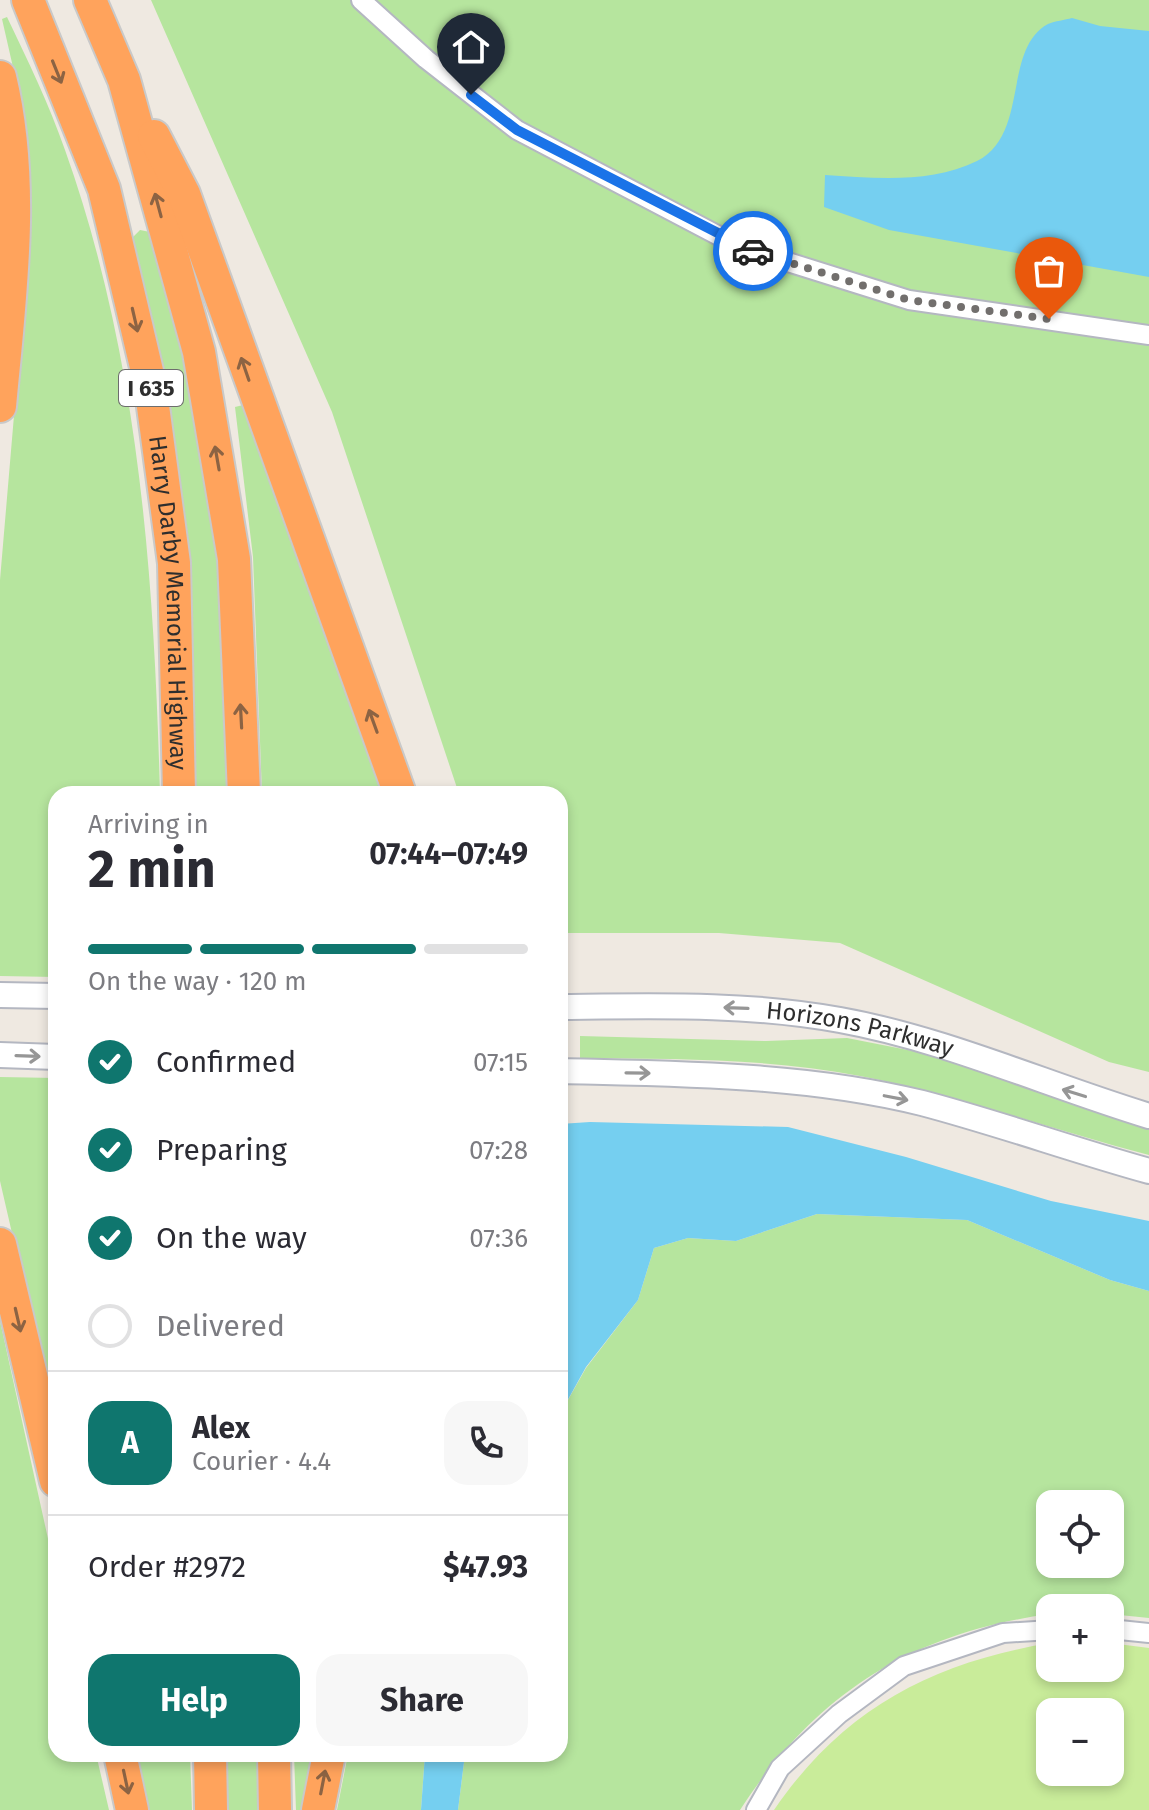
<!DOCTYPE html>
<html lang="en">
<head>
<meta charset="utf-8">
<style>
  :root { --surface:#fff; --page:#f7f7f7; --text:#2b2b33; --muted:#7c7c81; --line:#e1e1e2; --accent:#0f766e }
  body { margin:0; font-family:"Fira Sans",sans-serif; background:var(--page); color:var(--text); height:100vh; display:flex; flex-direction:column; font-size:30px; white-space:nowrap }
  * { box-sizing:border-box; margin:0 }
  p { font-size:26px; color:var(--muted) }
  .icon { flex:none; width:44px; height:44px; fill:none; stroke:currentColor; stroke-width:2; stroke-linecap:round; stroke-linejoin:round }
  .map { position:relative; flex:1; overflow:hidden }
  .sheet { position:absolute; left:48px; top:786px; width:520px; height:976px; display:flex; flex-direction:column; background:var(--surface); border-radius:24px; box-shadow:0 4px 12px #0003 }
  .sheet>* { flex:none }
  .controls { position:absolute; left:1036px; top:1490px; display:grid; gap:16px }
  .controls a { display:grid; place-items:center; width:88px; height:88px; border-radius:16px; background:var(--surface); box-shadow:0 4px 12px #0003; font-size:40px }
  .pin { position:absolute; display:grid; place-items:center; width:68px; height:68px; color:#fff; margin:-82px -34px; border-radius:50% 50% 50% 0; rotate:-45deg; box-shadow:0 0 8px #0007 }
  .pin .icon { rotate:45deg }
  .courier { position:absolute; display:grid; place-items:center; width:80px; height:80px; margin:-40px; border:6px solid #1a73e8; border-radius:50%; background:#fff; color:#222; box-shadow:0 2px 10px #0007 }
  .summary em { font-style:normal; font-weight:700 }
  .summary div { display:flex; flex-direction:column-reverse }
  .summary { display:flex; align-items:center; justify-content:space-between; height:136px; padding:0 40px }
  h1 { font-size:52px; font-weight:700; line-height:60px }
  .bar { display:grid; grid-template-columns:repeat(4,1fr); gap:12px 8px; align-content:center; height:96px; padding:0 40px }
  .bar i { height:10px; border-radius:6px; background:var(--line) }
  .bar .current { background:var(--accent) }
  .bar p { grid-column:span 4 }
  .line { display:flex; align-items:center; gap:20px; padding:0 40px; border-top:2px solid var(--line) }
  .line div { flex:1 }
  .round { display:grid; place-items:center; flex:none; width:84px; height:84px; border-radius:24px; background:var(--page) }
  ol { padding:0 40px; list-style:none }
  li { display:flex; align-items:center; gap:24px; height:88px }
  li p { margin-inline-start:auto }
  li .icon { padding:8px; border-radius:50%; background:var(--accent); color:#fff; stroke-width:4 }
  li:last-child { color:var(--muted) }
  li i { width:44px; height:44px; border:4px solid var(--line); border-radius:50% }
  .cta { display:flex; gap:16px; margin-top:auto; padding:16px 40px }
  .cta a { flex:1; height:92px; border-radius:24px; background:var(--accent); color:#fff; font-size:32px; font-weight:700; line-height:92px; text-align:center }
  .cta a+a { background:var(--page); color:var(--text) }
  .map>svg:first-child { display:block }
  .green { fill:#b6e59e; fill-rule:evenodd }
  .pitch { fill:#c9ec9a; fill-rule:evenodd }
  .water { fill:#75cff0 }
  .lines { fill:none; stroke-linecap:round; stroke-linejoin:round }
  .minor-casing { stroke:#b4b7c1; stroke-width:22 }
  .secondary-casing { stroke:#b4b7c1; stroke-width:28 }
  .motorway-casing { stroke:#c9c9c9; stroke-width:36 }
  .minor { stroke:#fff; stroke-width:18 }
  .secondary { stroke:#fff; stroke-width:24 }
  .motorway { stroke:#ffa35c; stroke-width:32 }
  .oneway { stroke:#8c6343 }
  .oneway2 { stroke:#969696 }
  .done { stroke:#726f6d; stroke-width:8; stroke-dasharray:0 14.4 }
  .route { stroke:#1a73e8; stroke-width:10 }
  .labels { text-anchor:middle; stroke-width:8; stroke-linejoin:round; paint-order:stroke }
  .shield { fill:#fff; stroke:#6d6d6d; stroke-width:2 }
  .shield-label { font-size:22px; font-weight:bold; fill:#2e2e2e }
  .street-label { font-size:24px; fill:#2e2e2e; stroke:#fff }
</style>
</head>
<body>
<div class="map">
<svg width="1149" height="1810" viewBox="0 0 1149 1810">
  <rect width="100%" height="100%" fill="#efe9e1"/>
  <path class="green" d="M151,0H1149V1072L1109,1062L840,943L719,933H560V794H459L332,412Z
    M7,17C28,61 49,104 65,150C139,358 154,575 160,794H56V977L0,976V580L27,263L20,98L2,19Z
    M140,230L155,233L166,254L220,547L229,794H193L128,242Z
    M243,405L384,794H262L253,557L235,407Z
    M580,1036L766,1041L847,1038L923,1053L1149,1124V1155C1052,1130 958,1095 860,1076C768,1058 673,1059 580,1058Z
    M0,1077L56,1078V1424L0,1181Z
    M817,1214L967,1220L1110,1280L1149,1291V1618L1110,1614V1608H1050V1614C912,1633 816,1693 740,1810H458L465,1754H560V1414L586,1368L638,1300L654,1248L688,1238L736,1241ZM1050,1504H1110V1564H1050Z
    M0,1321L56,1575V1754H96L109,1810H0Z
    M131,1754H190L192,1810H143Z
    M225,1754H260L262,1810H227Z
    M294,1754H315L304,1810H296Z
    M348,1754H425L421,1810H337Z"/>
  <path class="pitch" d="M1050,1643V1668H1110V1643L1149,1648V1810H774C843,1709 931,1663 1050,1643ZM1050,1712H1110V1772H1050Z"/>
  <path class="water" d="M1072,18L1100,26L1149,31V277L889,230L824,207L825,175C874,178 931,184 977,161C1030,134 1002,49 1048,24C1055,21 1065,20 1072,18Z
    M590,1122L788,1127L906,1157L1051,1201L1149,1221V1291L1110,1280L967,1220L817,1214L736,1241L688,1238L654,1248L638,1300L586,1367L560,1414V1124Z
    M425,1754H465L458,1810H421Z"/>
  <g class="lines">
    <defs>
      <path id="minor" d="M361,0L426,59L517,130L740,247L909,300L1149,335
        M1110,1629L1149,1633
        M756,1810L780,1768L839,1714L904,1666L1003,1633L1050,1630"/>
      <g id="secondary">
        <path d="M0,995L56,996"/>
        <path id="s1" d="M560,1007C653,1006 748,1003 840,1020C945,1039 1047,1085 1149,1116"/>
        <path d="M0,1055L56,1057"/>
        <path d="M560,1071C680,1074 805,1074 922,1103C998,1123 1073,1150 1149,1171"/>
      </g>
      <g id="motorway">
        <path id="s2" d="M28,0L104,189L150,384L174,563L179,794"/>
        <path d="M90,0L124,80L199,352L234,559L244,794"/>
        <path d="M0,77C26,184 10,298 0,406"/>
        <path d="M154,136L184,194L400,794"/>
        <path d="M0,1244L56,1481"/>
        <path d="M120,1754L132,1810"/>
        <path d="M210,1754L211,1810"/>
        <path d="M274,1754L275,1810"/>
        <path d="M318,1810L329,1754"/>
      </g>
    </defs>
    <use href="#minor" class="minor-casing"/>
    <use href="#secondary" class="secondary-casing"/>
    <use href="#motorway" class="motorway-casing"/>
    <use href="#minor" class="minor"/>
    <use href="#secondary" class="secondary"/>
    <use href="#motorway" class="motorway"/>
  </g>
  <defs><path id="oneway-shaft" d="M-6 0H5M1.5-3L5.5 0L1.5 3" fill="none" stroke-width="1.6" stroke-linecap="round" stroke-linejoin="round" transform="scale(2)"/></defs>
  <g class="oneway">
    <use href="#oneway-shaft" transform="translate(57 72) rotate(68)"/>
    <use href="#oneway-shaft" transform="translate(158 205) rotate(-105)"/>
    <use href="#oneway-shaft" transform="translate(135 320) rotate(77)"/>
    <use href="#oneway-shaft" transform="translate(245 369) rotate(-109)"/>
    <use href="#oneway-shaft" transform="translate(217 458) rotate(-100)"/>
    <use href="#oneway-shaft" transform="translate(241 716) rotate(-93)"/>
    <use href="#oneway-shaft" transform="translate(373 721) rotate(-110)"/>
    <use href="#oneway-shaft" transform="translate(18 1320) rotate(77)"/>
    <use href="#oneway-shaft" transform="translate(126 1782) rotate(78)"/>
    <use href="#oneway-shaft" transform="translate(323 1782) rotate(-79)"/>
  </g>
  <g class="oneway2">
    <use href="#oneway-shaft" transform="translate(736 1008) rotate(-178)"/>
    <use href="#oneway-shaft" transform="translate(28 1056) rotate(2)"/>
    <use href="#oneway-shaft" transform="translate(638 1073) rotate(1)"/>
    <use href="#oneway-shaft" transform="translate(1074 1093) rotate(-163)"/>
    <use href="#oneway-shaft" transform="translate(896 1098) rotate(11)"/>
  </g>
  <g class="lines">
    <path class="done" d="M753,251L909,300L1049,319"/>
    <path class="route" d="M471,95L517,130L753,251"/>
  </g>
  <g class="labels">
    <rect class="shield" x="119" y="370" width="64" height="36" rx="6"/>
    <g class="shield-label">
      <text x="151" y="396">I 635</text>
    </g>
    <g class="street-label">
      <text dy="8" stroke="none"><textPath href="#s2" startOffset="624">Harry Darby Memorial Highway</textPath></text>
      <text dy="8" stroke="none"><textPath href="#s1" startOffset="302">Horizons Parkway</textPath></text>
    </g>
  </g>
</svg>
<div class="controls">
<a><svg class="icon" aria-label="locate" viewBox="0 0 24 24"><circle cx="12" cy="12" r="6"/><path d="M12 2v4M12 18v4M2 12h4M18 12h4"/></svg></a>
<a>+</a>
<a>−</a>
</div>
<div class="pin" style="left:1049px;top:319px;background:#ea580c"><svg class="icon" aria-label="bag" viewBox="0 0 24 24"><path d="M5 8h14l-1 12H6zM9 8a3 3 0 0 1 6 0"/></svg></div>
<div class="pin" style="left:471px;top:95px;background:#1f2937"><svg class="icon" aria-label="home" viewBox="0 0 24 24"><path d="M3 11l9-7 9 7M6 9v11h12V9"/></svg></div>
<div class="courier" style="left:753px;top:251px"><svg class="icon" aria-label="car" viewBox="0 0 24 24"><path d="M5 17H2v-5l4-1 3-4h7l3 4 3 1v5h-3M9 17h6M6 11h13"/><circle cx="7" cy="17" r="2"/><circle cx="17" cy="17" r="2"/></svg></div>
<section class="sheet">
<div class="summary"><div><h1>2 min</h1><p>Arriving in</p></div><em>07:44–07:49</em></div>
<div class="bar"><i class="current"></i><i class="current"></i><i class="current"></i><i></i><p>On the way · 120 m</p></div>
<ol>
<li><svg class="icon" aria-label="check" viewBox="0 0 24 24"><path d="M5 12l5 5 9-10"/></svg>Confirmed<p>07:15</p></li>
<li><svg class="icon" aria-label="check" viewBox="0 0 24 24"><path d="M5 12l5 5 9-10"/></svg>Preparing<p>07:28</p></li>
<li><svg class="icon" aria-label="check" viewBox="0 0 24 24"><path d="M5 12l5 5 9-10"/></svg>On the way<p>07:36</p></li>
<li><i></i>Delivered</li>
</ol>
<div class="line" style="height:144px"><b class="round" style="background:var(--accent);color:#fff">A</b><div><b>Alex</b><p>Courier · 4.4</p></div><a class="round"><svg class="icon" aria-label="phone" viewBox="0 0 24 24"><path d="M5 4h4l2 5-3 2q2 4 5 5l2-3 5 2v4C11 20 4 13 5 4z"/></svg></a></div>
<div class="line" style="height:104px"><div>Order #2972</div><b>$47.93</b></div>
<div class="cta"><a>Help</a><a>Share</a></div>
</section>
</div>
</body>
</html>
